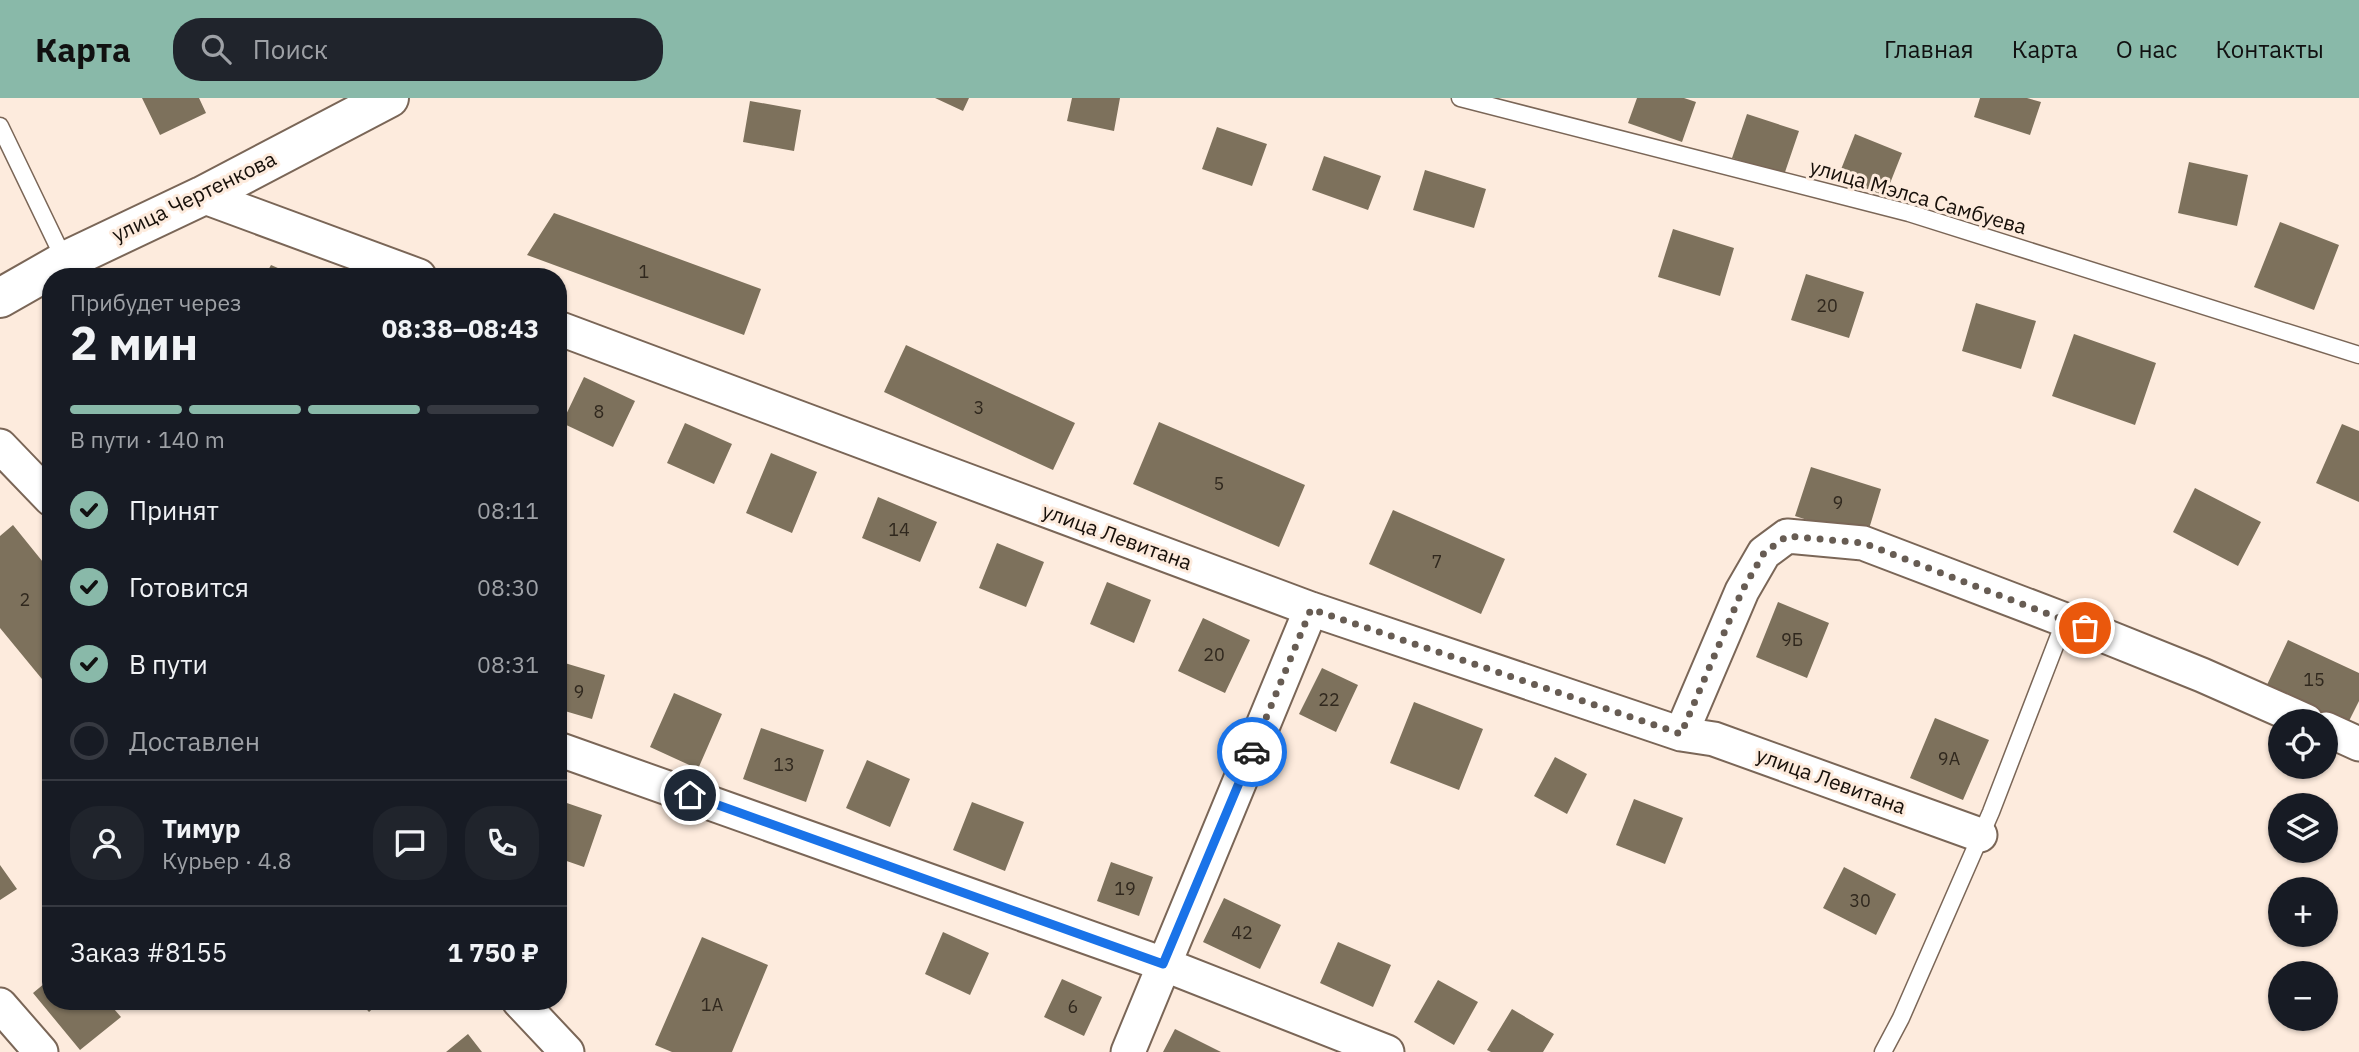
<!DOCTYPE html>
<html lang="ru">
<head>
<meta charset="utf-8">
<style>
  :root { --surface:#171b24; --page:#20242c; --text:#f1f3f6; --muted:#9ea1a6; --line:#363941; --accent:#89b9a9 }
  body { margin:0; font-family:"IBM Plex Sans",sans-serif; background:var(--page); color:var(--text); height:100vh; display:flex; flex-direction:column; font-size:26px; white-space:nowrap }
  * { box-sizing:border-box; margin:0 }
  p { font-size:23px; color:var(--muted) }
  .icon { flex:none; width:38px; height:38px; fill:none; stroke:currentColor; stroke-width:2; stroke-linecap:round; stroke-linejoin:round }
  .map { position:relative; flex:1; overflow:hidden }
  .sheet { position:absolute; left:42px; top:170px; width:525px; height:742px; display:flex; flex-direction:column; background:var(--surface); border-radius:28px; box-shadow:0 2px 5px #0004 }
  .sheet>* { flex:none }
  .fabs { position:absolute; left:2268px; top:611px; display:grid; gap:14px }
  .fabs a { display:grid; place-items:center; width:70px; height:70px; border-radius:50%; background:var(--surface); box-shadow:0 2px 5px #0004; font-size:35px }
  .pin { position:absolute; display:grid; place-items:center; width:60px; height:60px; color:#fff; margin:-30px; border:4px solid #fff; border-radius:50%; box-shadow:0 2px 7px #0007 }
  .courier { position:absolute; display:grid; place-items:center; width:70px; height:70px; margin:-35px; border:5px solid #1a73e8; border-radius:50%; background:#fff; color:#222; box-shadow:0 2px 9px #0007 }
  .summary em { font-style:normal; font-weight:800 }
  .summary div { display:flex; flex-direction:column-reverse }
  .summary { display:flex; align-items:center; justify-content:space-between; height:119px; padding:0 28px }
  h1 { font-size:46px; font-weight:800; line-height:52px }
  .bar { display:grid; grid-template-columns:repeat(4,1fr); gap:10px 7px; align-content:center; height:84px; padding:0 28px }
  .bar i { height:9px; border-radius:5px; background:var(--line) }
  .bar .on { background:var(--accent) }
  .bar p { grid-column:span 4 }
  .line { display:flex; align-items:center; gap:18px; padding:0 28px; border-top:2px solid var(--line) }
  .line div { flex:1 }
  .round { display:grid; place-items:center; flex:none; width:74px; height:74px; border-radius:28px; background:var(--page) }
  ol { padding:0 28px; list-style:none }
  li { display:flex; align-items:center; gap:21px; height:77px }
  li p { margin-inline-start:auto }
  li .icon { padding:7px; border-radius:50%; background:var(--accent); color:#111; stroke-width:4 }
  li:last-child { color:var(--muted) }
  li i { width:38px; height:38px; border:4px solid var(--line); border-radius:50% }
  header { display:flex; align-items:center; gap:42px; box-sizing:border-box; height:98px; padding:0 35px; background:var(--accent); color:#111 }
  header strong { font-size:33px }
  nav { display:flex; gap:38px; margin-inline-start:auto; font-size:24px }
  .search { width:490px; height:63px; background:var(--page); display:flex; align-items:center; gap:18px; box-sizing:border-box; padding:0 24px; border-radius:28px; color:var(--muted); font-size:26px }
  .map>svg:first-child { display:block }
  .building { fill:#7d715c }
  .lines { fill:none; stroke-linecap:round; stroke-linejoin:round }
  .service-casing { stroke:#7a6657; stroke-width:19 }
  .minor-casing { stroke:#7a6657; stroke-width:37 }
  .tertiary-casing { stroke:#7a6657; stroke-width:42 }
  .service { stroke:#fff; stroke-width:16 }
  .minor { stroke:#fff; stroke-width:33 }
  .tertiary { stroke:#fff; stroke-width:38 }
  .done { stroke:#675c53; stroke-width:7; stroke-dasharray:0 12.6 }
  .route { stroke:#1a73e8; stroke-width:9 }
  .labels { text-anchor:middle; stroke-width:6; stroke-linejoin:round; paint-order:stroke }
  .number-label { font-size:18px; fill:#30281e }
  .street-label { font-size:21px; fill:#160f09; stroke:#fdebdd }
</style>
</head>
<body>
<header>
<strong>Карта</strong>
<div class="search"><svg class="icon" aria-label="search" viewBox="0 0 24 24"><circle cx="10" cy="10" r="6"/><path d="M15 15l6 6"/></svg>Поиск</div>
<nav><a>Главная</a><a>Карта</a><a>О нас</a><a>Контакты</a></nav>
</header>
<div class="map">
<svg width="2359" height="954" viewBox="0 0 2359 954">
  <rect width="100%" height="100%" fill="#fdebdd"/>
  <path class="building" d="M142,0H199L206,15L160,37Z
    M935,0H969L963,13Z
    M1072,0H1120L1114,33L1067,23Z
    M1637,0H1684L1696,4L1682,44L1628,25Z
    M1980,0H2027L2041,4L2030,37L1974,19Z
    M750,3L801,12L794,53L743,44Z
    M1747,16L1799,33L1784,77L1732,60Z
    M1217,29L1267,46L1252,88L1202,71Z
    M1855,36L1902,55L1885,98L1838,79Z
    M1324,58L1381,78L1368,112L1312,92Z
    M2189,64L2248,77L2237,128L2178,115Z
    M1425,72L1486,91L1474,130L1413,112Z
    M554,115L761,191L744,237L527,157Z
    M2280,124L2339,147L2314,212L2254,189Z
    M1673,131L1734,150L1720,198L1658,179Z
    M271,167L296,178H265Z
    M1806,176L1864,194L1849,240L1791,222Z
    M1976,205L2036,223L2021,271L1962,253Z
    M2074,236L2156,265L2135,327L2052,298Z
    M906,247L1075,325L1053,372L884,294Z
    M584,279L635,303L613,349L562,325Z
    M1159,324L1305,387L1279,449L1133,386Z
    M685,325L732,346L714,386L667,365Z
    M2342,326L2359,333V404L2316,385Z
    M771,355L817,374L792,435L746,415Z
    M1811,369L1881,391L1866,441L1795,418Z
    M2195,390L2261,424L2238,468L2173,434Z
    M878,399L937,424L920,464L862,440Z
    M1393,412L1505,461L1481,516L1369,466Z
    M13,427L51,474V592L0,530V438Z
    M997,445L1044,464L1026,509L979,490Z
    M1107,484L1151,502L1134,545L1090,526Z
    M1778,504L1829,525L1807,580L1756,559Z
    M1203,520L1250,542L1225,595L1178,573Z
    M2288,542L2359,575V603L2347,627L2266,589Z
    M558,563L605,577L592,621L558,611Z
    M1322,570L1358,587L1336,634L1299,616Z
    M674,595L722,616L698,671L650,649Z
    M1414,604L1483,631L1459,692L1390,665Z
    M1935,620L1989,642L1963,702L1910,680Z
    M761,630L824,652L806,704L743,681Z
    M1555,659L1587,676L1567,716L1534,698Z
    M867,662L910,681L890,729L846,710Z
    M1634,701L1683,720L1665,766L1616,747Z
    M558,702L602,717L584,769L558,760Z
    M972,704L1024,724L1005,773L953,752Z
    M1111,764L1153,779L1139,818L1097,803Z
    M0,767L17,791L0,802Z
    M1844,769L1896,796L1876,837L1823,810Z
    M1224,800L1281,827L1260,871L1203,844Z
    M943,834L989,855L970,897L925,876Z
    M702,839L768,867L732,954H672L655,947Z
    M1338,844L1391,867L1373,909L1320,885Z
    M51,880V903H107L121,919L80,952L33,895Z
    M1062,881L1102,899L1084,938L1044,919Z
    M1438,882L1478,904L1454,947L1414,924Z
    M359,903H381L369,914Z
    M1512,911L1554,936L1543,954H1491L1487,952Z
    M1175,931L1221,954H1163Z
    M468,936L482,954H446Z"/>
  <g class="lines">
    <defs>
      <path id="service" d="M1460,0L1909,115L2359,257
        M0,28L65,163
        M1883,954L1901,920L1991,714L2065,522"/>
      <path id="minor" d="M202,98L419,178
        M558,230L1311,511L1681,636L1714,641L1980,737
        M0,348L51,401
        M2326,631L2359,646
        M1681,636L1742,493L1764,455L1787,438L1863,445L2065,522L2202,577L2306,623
        M558,651L1163,866L1387,954
        M519,903L567,954
        M0,907L41,954
        M1128,954L1311,511"/>
      <path id="tertiary" d="M0,200L65,163L202,98L389,0"/>
    </defs>
    <use href="#service" class="service-casing"/>
    <use href="#minor" class="minor-casing"/>
    <use href="#tertiary" class="tertiary-casing"/>
    <use href="#service" class="service"/>
    <use href="#minor" class="minor"/>
    <use href="#tertiary" class="tertiary"/>
  </g>
  <g class="lines">
    <path class="done" d="M1252,654L1311,511L1681,636L1742,493L1764,455L1787,438L1863,445L2085,530"/>
    <path class="route" d="M690,697L1163,866L1252,654"/>
  </g>
  <g class="labels">
    <g class="number-label">
      <text x="644" y="180">1</text>
      <text x="1827" y="214">20</text>
      <text x="979" y="316">3</text>
      <text x="599" y="320">8</text>
      <text x="1219" y="392">5</text>
      <text x="1838" y="411">9</text>
      <text x="899" y="438">14</text>
      <text x="1437" y="470">7</text>
      <text x="25" y="508">2</text>
      <text x="1792" y="548">9Б</text>
      <text x="1214" y="563">20</text>
      <text x="2314" y="588">15</text>
      <text x="579" y="600">9</text>
      <text x="1329" y="608">22</text>
      <text x="1949" y="667">9А</text>
      <text x="784" y="673">13</text>
      <text x="1125" y="797">19</text>
      <text x="1860" y="809">30</text>
      <text x="1242" y="841">42</text>
      <text x="712" y="913">1А</text>
      <text x="1073" y="915">6</text>
    </g>
    <g class="street-label">
      <text transform="translate(194 99) rotate(-26)" y="7">улица Чертенкова</text>
      <text transform="translate(1918 99) rotate(16)" y="7">улица Мэлса Самбуева</text>
      <text transform="translate(1117 439) rotate(20)" y="7">улица Левитана</text>
      <text transform="translate(1831 683) rotate(20)" y="7">улица Левитана</text>
    </g>
  </g>
</svg>
<div class="fabs">
<a><svg class="icon" aria-label="locate" viewBox="0 0 24 24"><circle cx="12" cy="12" r="6"/><path d="M12 2v4M12 18v4M2 12h4M18 12h4"/></svg></a>
<a><svg class="icon" aria-label="layers" viewBox="0 0 24 24"><path d="M12 4l9 5-9 5-9-5zM3 14l9 5 9-5"/></svg></a>
<a>+</a>
<a>−</a>
</div>
<div class="pin" style="left:2085px;top:530px;background:#ea580c"><svg class="icon" aria-label="bag" viewBox="0 0 24 24"><path d="M5 8h14l-1 12H6zM9 8a3 3 0 0 1 6 0"/></svg></div>
<div class="pin" style="left:690px;top:697px;background:#1f2937"><svg class="icon" aria-label="home" viewBox="0 0 24 24"><path d="M3 11l9-7 9 7M6 9v11h12V9"/></svg></div>
<div class="courier" style="left:1252px;top:654px"><svg class="icon" aria-label="car" viewBox="0 0 24 24"><path d="M5 17H2v-5l4-1 3-4h7l3 4 3 1v5h-3M9 17h6M6 11h13"/><circle cx="7" cy="17" r="2"/><circle cx="17" cy="17" r="2"/></svg></div>
<section class="sheet">
<div class="summary"><div><h1>2 мин</h1><p>Прибудет через</p></div><em>08:38–08:43</em></div>
<div class="bar"><i class="on"></i><i class="on"></i><i class="on"></i><i></i><p>В пути · 140 m</p></div>
<ol>
<li><svg class="icon" aria-label="check" viewBox="0 0 24 24"><path d="M5 12l5 5 9-10"/></svg>Принят<p>08:11</p></li>
<li><svg class="icon" aria-label="check" viewBox="0 0 24 24"><path d="M5 12l5 5 9-10"/></svg>Готовится<p>08:30</p></li>
<li><svg class="icon" aria-label="check" viewBox="0 0 24 24"><path d="M5 12l5 5 9-10"/></svg>В пути<p>08:31</p></li>
<li><i></i>Доставлен</li>
</ol>
<div class="line" style="height:126px"><a class="round"><svg class="icon" aria-label="person" viewBox="0 0 24 24"><circle cx="12" cy="8" r="4"/><path d="M4 21q1-7 8-7t8 7"/></svg></a><div><b>Тимур</b><p>Курьер · 4.8</p></div><a class="round"><svg class="icon" aria-label="chat" viewBox="0 0 24 24"><path d="M4 5h16v11H9l-5 4z"/></svg></a><a class="round"><svg class="icon" aria-label="phone" viewBox="0 0 24 24"><path d="M5 4h4l2 5-3 2q2 4 5 5l2-3 5 2v4C11 20 4 13 5 4z"/></svg></a></div>
<div class="line" style="height:91px"><div>Заказ #8155</div><b>1 750 ₽</b></div>
</section>
</div>
</body>
</html>
